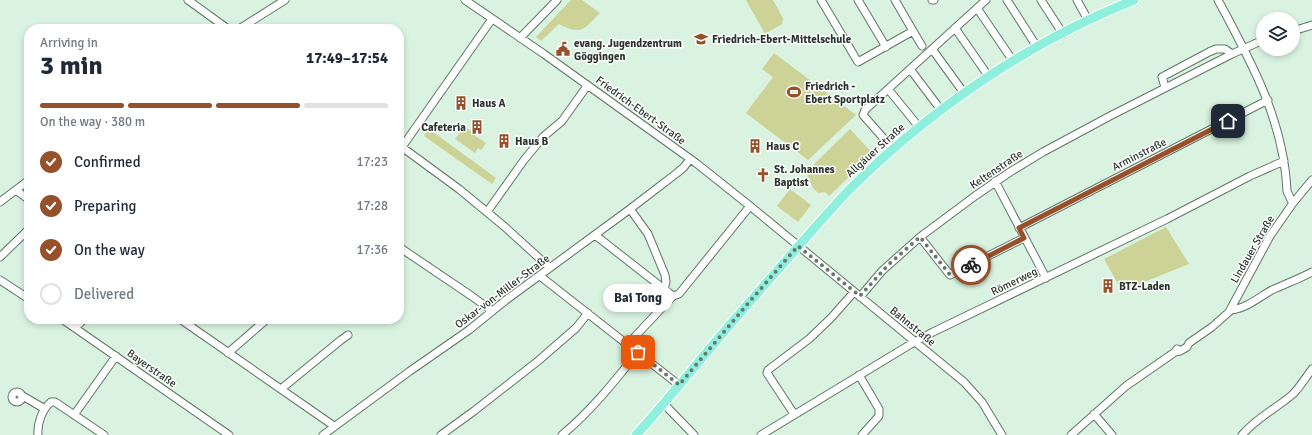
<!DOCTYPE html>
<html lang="en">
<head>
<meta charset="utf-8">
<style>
  :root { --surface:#fff; --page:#f2f2f3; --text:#1f2937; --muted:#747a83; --line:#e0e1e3; --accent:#975029 }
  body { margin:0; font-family:Signika,sans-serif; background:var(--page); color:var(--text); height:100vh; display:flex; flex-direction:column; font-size:15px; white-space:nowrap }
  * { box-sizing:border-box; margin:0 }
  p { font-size:13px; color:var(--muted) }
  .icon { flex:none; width:22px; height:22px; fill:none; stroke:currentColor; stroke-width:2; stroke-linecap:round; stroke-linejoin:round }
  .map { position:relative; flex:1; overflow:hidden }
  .sheet { position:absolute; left:24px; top:24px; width:380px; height:300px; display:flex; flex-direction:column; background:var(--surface); border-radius:16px; box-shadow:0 2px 6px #0003 }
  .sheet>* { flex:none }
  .buttons { position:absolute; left:1256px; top:12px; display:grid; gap:8px }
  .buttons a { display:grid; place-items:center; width:44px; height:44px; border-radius:50%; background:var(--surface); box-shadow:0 2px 6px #0003; font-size:20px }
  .pin { position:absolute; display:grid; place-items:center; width:34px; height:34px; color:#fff; margin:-17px; border-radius:8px; box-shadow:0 2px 6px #0006 }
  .courier { position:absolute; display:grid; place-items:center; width:40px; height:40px; margin:-20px; border:3px solid #975029; border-radius:50%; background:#fff; color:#222; box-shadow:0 1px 5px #0007 }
  .bubble { position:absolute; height:28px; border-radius:14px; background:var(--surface); box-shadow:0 2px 6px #0003; font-size:13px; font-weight:800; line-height:28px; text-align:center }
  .overview em { font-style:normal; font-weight:800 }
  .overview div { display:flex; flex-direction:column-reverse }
  .overview { display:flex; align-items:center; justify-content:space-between; height:68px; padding:0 16px }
  h1 { font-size:26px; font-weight:800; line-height:30px }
  .bar { display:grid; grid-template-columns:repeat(4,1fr); gap:6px 4px; align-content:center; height:48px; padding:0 16px }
  .bar i { height:5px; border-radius:3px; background:var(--line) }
  .bar .on { background:var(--accent) }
  .bar p { grid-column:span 4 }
  ol { padding:0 16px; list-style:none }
  li { display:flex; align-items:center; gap:12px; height:44px }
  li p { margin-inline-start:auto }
  li .icon { padding:4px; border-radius:50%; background:var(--accent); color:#fff; stroke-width:4 }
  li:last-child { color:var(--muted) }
  li i { width:22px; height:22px; border:2px solid var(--line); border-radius:50% }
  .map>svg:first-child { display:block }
  .green { fill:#cdd297 }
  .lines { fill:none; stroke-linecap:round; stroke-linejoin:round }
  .minor-casing { stroke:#5f7666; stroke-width:9 }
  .major-casing { stroke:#fff; stroke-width:11 }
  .minor { stroke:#fff; stroke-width:7 }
  .major { stroke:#8ef0dc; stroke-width:9 }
  .done { stroke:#68786d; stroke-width:4; stroke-dasharray:0 7.2 }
  .route { stroke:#975029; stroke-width:5 }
  .labels { text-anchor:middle; stroke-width:3; stroke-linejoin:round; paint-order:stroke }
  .poi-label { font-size:11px; font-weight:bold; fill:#2b352e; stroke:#fff; text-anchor:start }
  .street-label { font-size:11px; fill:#2b352e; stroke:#fff }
</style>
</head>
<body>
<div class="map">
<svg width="1312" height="435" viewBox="0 0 1312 435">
  <rect width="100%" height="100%" fill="#daf3e1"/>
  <path class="green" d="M571,0H582L600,13C584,29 582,36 559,24L541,41L536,37Z
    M746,0H773L783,18L782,24L765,34Z
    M774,53L856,115L808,160L746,113L773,77L762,69Z
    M462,125L471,131V133L486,143L481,150L478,148L475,153L455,139L460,132L459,131Z
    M429,129L496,178L492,184L424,136Z
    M850,129L873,154L829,196L825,192L818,193L813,188L806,172Z
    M790,189L811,205L798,222L777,206Z
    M1166,227L1189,264L1122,291L1104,259Z"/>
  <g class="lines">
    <defs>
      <path id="minor" d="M188,0L228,29
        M465,0L544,54L696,163L750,206L964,382L982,402L1002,435
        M821,0L858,62L913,31L895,0
        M858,0L886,47
        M932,0H934
        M1007,0L1037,47
        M1041,0L1063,34
        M1077,0L1088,20
        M1218,0C1251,61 1284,121 1287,191L1291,200L1293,203
        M977,8L1013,61
        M955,28L989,77
        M239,29L285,0
        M913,31L922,46
        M1293,31L1312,25
        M520,38L557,0
        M932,49L964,93
        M910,69L941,110
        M1165,87L1162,77L1209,52L1216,49H1225L1232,54
        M888,89L919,127
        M399,145L459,189L505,227L550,268
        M402,147L492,19
        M893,149L863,115L865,110L986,0
        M995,181L1046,278
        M16,190L29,200
        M0,202L29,180
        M630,209L648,234L665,275L666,282L664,289
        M487,212L524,160L543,137L562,121L587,86
        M1019,228L1268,100
        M595,235L673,296
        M920,237L950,275L1024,238
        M399,247L473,297L492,311
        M0,257L29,229
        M540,276L679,385
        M0,280L29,299
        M860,297L882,271L920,237L975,196L1010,172L1043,152L1110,116L1232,54L1263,40
        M1230,310C1246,309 1259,297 1272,290C1285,284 1299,279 1312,272
        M62,319L229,435
        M180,319L334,426
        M75,328L84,319
        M628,344L673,296L679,294L750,206
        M1175,352L1180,351L1187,347L1189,343L1212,327L1229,312L1270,236L1293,203L1312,180
        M228,353L267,319
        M859,375L879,409V416L862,435
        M281,389L341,340L348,335
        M12 397a5 5 0 1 1 10 0a5 5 0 1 1-10 0Z
        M21,395L45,409
        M664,404L694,435
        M794,414L767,373L768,370L809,339L831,318L854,292
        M1094,414L1112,435
        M74,415L116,356
        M38,435C37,424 42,409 51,402H55L104,435
        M323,435L410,371L469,330L506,300L630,209L677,173L684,167L690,159
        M441,435L474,411L538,361L576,328L588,313
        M562,435C591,411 614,382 638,352
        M761,435L911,344L933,332L1167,219L1250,176L1284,161
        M1071,435L1126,386L1175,352L1177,349
        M1242,435C1257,417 1276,409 1293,394C1300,387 1306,377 1312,369"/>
      <path id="major" d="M636,435C664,404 690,372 717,340C743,309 770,279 796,249C813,230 830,210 848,191C928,111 1028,42 1134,0"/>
    </defs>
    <use href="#minor" class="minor-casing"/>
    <use href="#major" class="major-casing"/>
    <use href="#minor" class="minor"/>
    <use href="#major" class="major"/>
  </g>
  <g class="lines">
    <path class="done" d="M638,352L679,385L751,300L798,246L860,296L888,265L920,237L950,275L971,265"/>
    <path class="route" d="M971,265L1024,238L1019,228L1228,121"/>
  </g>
  <defs>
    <symbol id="school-bare" viewBox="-9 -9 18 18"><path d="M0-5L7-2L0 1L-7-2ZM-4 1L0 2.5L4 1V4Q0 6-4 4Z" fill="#975029" stroke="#fff" stroke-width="2.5" paint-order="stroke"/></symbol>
    <symbol id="civic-bare" viewBox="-9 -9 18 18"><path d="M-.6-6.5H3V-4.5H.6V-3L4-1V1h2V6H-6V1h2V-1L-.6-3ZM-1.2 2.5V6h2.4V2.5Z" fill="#975029" stroke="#fff" stroke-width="2.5" paint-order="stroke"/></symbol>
    <symbol id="stadium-bare" viewBox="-9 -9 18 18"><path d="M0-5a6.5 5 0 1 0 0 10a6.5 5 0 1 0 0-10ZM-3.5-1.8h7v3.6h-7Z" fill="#975029" stroke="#fff" stroke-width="2.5" paint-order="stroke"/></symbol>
    <symbol id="building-bare" viewBox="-9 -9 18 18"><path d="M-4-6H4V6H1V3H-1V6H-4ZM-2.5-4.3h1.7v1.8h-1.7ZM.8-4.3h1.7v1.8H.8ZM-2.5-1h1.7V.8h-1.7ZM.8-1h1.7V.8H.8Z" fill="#975029" stroke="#fff" stroke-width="2.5" paint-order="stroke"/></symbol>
    <symbol id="church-bare" viewBox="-9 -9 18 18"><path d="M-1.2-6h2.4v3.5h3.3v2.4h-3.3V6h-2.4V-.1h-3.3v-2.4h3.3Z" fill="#975029" stroke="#fff" stroke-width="2.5" paint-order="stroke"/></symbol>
  </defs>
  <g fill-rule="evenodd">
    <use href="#school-bare" x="691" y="29" width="20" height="20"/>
    <use href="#civic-bare" x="553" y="39" width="20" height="20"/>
    <use href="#stadium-bare" x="784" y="82" width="20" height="20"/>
    <use href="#building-bare" x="451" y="93" width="20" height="20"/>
    <use href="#building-bare" x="467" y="117" width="20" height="20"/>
    <use href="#building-bare" x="494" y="131" width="20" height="20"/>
    <use href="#building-bare" x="745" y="136" width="20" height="20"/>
    <use href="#church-bare" x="753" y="165" width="20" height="20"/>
    <use href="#building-bare" x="1098" y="276" width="20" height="20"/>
  </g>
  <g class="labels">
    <g class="poi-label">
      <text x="712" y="43">Friedrich-Ebert-Mittelschule</text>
      <text x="574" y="47">evang. Jugendzentrum<tspan x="574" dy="13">Göggingen</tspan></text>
      <text x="805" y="90">Friedrich -<tspan x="805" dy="13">Ebert Sportplatz</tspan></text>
      <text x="472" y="107">Haus A</text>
      <text x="466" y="131" text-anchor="end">Cafeteria</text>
      <text x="515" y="145">Haus B</text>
      <text x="766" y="150">Haus C</text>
      <text x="774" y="173">St. Johannes<tspan x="774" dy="13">Baptist</tspan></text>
      <text x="1119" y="290">BTZ-Laden</text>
    </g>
    <g class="street-label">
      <text transform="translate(641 110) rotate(36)" y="4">Friedrich-Ebert-Straße</text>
      <text transform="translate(875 150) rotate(-42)" y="4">Allgäuer Straße</text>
      <text transform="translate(1139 154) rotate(-27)" y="4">Arminstraße</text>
      <text transform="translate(996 169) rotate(-34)" y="4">Keltenstraße</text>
      <text transform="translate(1252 249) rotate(-60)" y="4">Lindauer Straße</text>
      <text transform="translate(1014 281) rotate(-26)" y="4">Römerweg</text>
      <text transform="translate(502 291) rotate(-37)" y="4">Oskar-von-Miller-Straße</text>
      <text transform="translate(913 326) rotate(39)" y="4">Bahnstraße</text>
      <text transform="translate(152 368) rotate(35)" y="4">Bayerstraße</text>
    </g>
  </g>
</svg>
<div class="buttons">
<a><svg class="icon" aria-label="layers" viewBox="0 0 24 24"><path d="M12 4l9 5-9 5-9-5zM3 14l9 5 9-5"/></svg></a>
</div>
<div class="pin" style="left:638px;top:352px;background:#ea580c"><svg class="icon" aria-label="bag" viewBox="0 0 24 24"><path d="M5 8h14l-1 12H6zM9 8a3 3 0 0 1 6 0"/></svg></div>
<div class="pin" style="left:1228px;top:121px;background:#1f2937"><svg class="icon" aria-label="home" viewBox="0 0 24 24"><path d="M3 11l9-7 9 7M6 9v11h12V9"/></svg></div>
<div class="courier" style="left:971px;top:265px"><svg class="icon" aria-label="bike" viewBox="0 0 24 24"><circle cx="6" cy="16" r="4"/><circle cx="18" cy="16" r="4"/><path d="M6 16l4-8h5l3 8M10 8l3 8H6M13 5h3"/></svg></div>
<div class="bubble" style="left:603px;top:284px;width:70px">Bai Tong</div>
<section class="sheet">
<div class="overview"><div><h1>3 min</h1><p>Arriving in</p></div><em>17:49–17:54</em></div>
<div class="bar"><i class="on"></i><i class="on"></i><i class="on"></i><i></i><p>On the way · 380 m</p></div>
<ol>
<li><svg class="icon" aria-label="check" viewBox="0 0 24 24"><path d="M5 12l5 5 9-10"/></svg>Confirmed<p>17:23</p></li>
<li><svg class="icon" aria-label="check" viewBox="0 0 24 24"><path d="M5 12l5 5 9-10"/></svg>Preparing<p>17:28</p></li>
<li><svg class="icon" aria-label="check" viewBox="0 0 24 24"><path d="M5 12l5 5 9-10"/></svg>On the way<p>17:36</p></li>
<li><i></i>Delivered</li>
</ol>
</section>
</div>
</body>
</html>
